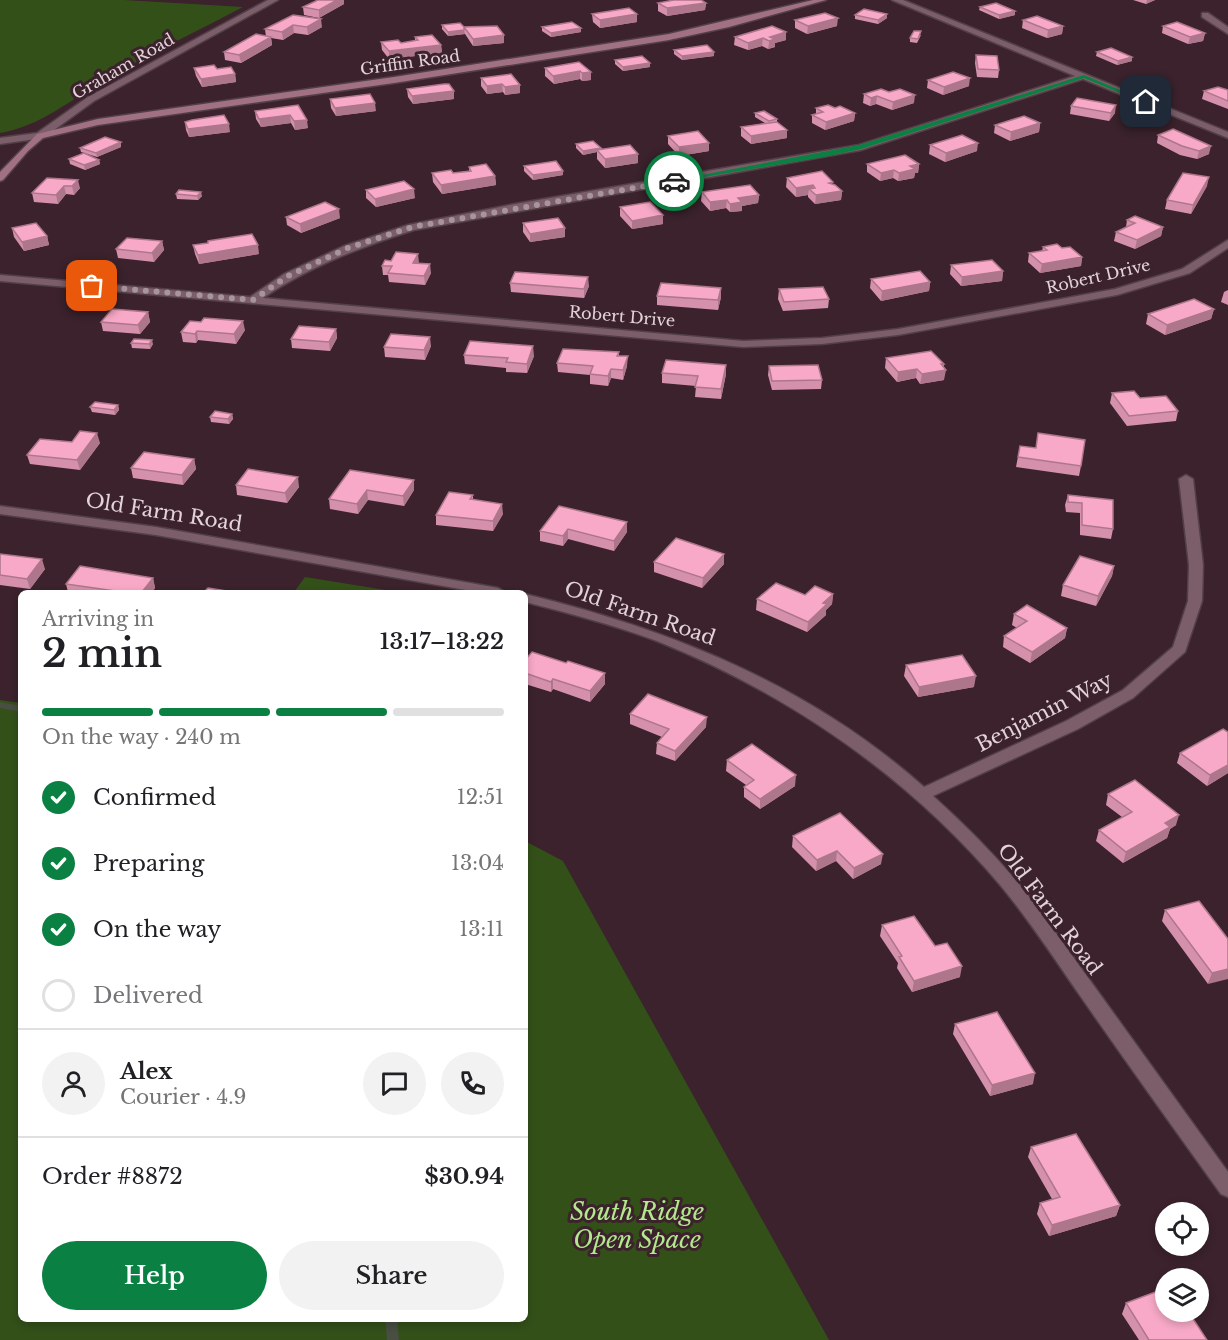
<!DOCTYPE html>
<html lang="en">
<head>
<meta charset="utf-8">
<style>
  :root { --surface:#fff; --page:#f2f2f2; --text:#202124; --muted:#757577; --line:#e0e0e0; --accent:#0b8043 }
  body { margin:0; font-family:"Libre Baskerville",serif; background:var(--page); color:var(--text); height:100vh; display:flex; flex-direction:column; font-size:22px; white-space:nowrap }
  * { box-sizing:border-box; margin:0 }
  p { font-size:20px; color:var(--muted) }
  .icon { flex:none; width:33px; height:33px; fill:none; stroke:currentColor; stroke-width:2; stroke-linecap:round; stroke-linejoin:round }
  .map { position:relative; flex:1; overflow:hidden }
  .drawer { position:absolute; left:18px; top:590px; width:510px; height:732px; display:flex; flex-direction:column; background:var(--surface); border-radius:9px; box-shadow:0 3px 9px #0003 }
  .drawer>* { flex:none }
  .buttons { position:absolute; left:1155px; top:1202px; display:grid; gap:12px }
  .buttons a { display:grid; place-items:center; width:54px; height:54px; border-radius:50%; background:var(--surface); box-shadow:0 3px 9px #0003; font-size:30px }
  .pin { position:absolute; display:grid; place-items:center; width:51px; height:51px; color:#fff; margin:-26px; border-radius:12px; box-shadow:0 3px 9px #0006 }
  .courier { position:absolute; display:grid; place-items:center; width:60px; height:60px; margin:-30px; border:4px solid #0b8043; border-radius:50%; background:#fff; color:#222; box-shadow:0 2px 8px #0007 }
  .overview em { font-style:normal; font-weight:600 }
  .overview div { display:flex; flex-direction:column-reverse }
  .overview { display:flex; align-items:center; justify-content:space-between; height:102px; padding:0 24px }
  h1 { font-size:39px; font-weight:600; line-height:45px }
  .bar { display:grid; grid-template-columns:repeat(4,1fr); gap:9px 6px; align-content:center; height:72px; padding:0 24px }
  .bar i { height:8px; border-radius:4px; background:var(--line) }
  .bar .active { background:var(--accent) }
  .bar p { grid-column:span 4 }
  .line { display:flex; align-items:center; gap:15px; padding:0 24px; border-top:2px solid var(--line) }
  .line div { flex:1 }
  .round { display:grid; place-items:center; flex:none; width:63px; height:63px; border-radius:32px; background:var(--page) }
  ol { padding:0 24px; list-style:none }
  li { display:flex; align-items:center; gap:18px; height:66px }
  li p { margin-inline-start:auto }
  li .icon { padding:6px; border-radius:50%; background:var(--accent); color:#fff; stroke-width:4 }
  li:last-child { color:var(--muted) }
  li i { width:33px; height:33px; border:3px solid var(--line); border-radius:50% }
  .button { display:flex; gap:12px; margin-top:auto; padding:12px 24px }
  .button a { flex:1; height:69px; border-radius:36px; background:var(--accent); color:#fff; font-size:24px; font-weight:600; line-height:69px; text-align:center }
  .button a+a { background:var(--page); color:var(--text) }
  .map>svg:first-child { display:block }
  .green { fill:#335019 }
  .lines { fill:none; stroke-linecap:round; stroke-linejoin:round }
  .stream { fill:#484e41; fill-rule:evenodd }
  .street-casing { stroke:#533f47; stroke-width:3 }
  .secondary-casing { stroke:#533f47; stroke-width:3 }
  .street { fill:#7b5e69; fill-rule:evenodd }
  .secondary { fill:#a17083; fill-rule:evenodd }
  .wall { fill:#d591ab }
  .shaded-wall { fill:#ae768b }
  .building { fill:#f8a9c7; stroke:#ae768b; stroke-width:1.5 }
  .route { fill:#0b8043 }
  .done { stroke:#a8949c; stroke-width:6; stroke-dasharray:0 10.8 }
  .labels { text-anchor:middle; stroke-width:6; stroke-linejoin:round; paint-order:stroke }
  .far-street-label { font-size:16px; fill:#e3d2d8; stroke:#3b222c }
  .street-label { font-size:20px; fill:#e3d2d8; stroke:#3b222c }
  .near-park-label { font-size:24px; font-style:italic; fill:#b4e88e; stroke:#3b222c }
</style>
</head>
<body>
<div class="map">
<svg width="1228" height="1340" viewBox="0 0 1228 1340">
  <rect width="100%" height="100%" fill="#3b222c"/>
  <path class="green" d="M0,0H124L243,7C197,31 150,54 105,80C70,100 41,126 0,133Z
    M305,577L398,592H294Z
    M0,700L21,703V1318H525V841L563,861L829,1340H0Z"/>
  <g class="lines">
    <path class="stream" d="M0,702L21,706V712L0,708Z
      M385,1318H397L399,1340H387Z"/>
    <defs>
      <path id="street" d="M268,0H278L94,101L43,138L0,144V138L37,133L88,97Z
        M892,0H903L1228,132V138L1083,79L861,150L414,230C361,247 310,266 263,298L743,341L822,338L898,329L1115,289L1182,269L1228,240V248L1190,273L1117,295L898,335L822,344L743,347L0,281V275L250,297L284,274L344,246L408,225L515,204L859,145L1075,76Z
        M1202,13H1208L1228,27V34L1202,17Z
        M1186,475L1193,479L1203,565L1202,601L1185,652L1133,698L1078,729L933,796C972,831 1009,869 1040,911L1228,1172V1197L1221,1194C1174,1129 1127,1063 1081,997C1055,960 1030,921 1001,886C908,776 789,694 657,641C614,625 569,613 525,602V594C672,630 809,685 924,787L1066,721L1123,690L1173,647L1188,601L1189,565L1179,479Z
        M0,506L156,527L498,588L505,592H477L156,535L0,514Z"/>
      <path id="secondary" d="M813,0H826L729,27L669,40L394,83L98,125L43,138L28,151L3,180L0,181V172L37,134L98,119L394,77L669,34Z"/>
    </defs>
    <use href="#street" class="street-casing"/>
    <use href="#secondary" class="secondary-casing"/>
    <use href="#street" class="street"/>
    <use href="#secondary" class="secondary"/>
  </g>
  <path class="wall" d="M318,0H344V4L319,18L304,15L303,7Z
    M1133,0H1155L1146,4Z
    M658,3H706L705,10L667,16L658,11Z
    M980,7L1015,15L999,19L979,10Z
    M592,14L637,22L600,28L593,22Z
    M887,14V18L878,24L855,19V15Z
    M293,15L322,27L308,35L294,33L283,40L271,38L272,45L241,63L225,60L224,52L266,37L265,29Z
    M795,20L837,26L807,34L795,28Z
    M1023,20L1063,26L1062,34L1047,38L1022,28Z
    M442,25L464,27L504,43L473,46L465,34L448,36L442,29Z
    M1163,26L1205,33L1203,41L1188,44L1162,33Z
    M542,27L581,32L551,37L542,31Z
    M786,32V40L775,43V47L768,49L762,46L748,50L734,45L735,37Z
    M921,35L917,43L910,42V38Z
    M415,37L441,45L442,53L389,59L382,50L381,42L401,43L415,41Z
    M674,50L714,56L682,60L674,54Z
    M1097,52L1132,57V61L1117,65L1096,56Z
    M976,55L999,70L998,78L977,77L975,63Z
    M615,60L650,67L623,71L615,64Z
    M194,68L217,69L235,74L236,82L202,87L196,76Z
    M545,68L591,72V80L582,81L580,79L554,84L545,76Z
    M511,74L520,93L505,95L503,92L487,94L481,86V78Z
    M928,80L969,86L943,95L927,88Z
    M407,89L454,99L413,104L408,97Z
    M881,89L914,103L892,110L876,104L870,106L863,103L864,94Z
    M1228,90V109L1202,99L1204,91Z
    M330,99L376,111L336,116L331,108Z
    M298,105L308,128L295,130L291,123L261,127L256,119L255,111Z
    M1071,106L1115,113L1109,121L1070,114Z
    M816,108H835L855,113L854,121L825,130L812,123V115L816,114Z
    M755,113L777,119V122L787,130V138L751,144L741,136V127L765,123L755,117Z
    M185,122L230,132L189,137L186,130Z
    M1040,123L1039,132L1010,141L994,133L995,125Z
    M1158,135L1209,154L1197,159L1180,155L1157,143Z
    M668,136L709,143V151L679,156L668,144Z
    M576,144L601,150L638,154V163L605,168L597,159V152L583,155L576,148Z
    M930,145L977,151L945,162L929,154Z
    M121,147L97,157L81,152L80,148Z
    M69,159L99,160L100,164L85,170L70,164Z
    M867,164H919L918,173H915L914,178L898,181L893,178L880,181L867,172Z
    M524,166L563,175L533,180L524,171Z
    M469,167L495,176L496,185L442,194L433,182L432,173H453L469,171Z
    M47,178L80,188L74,195L66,194L58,204L34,202L32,193Z
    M787,178L833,184L842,191L841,200L815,204L808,197V195L796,197L786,187Z
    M1207,186L1191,214L1165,209L1167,200Z
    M366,190L415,198L376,207L366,198Z
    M702,192L759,195L758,203L742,206V211L730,212L726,208L710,211L701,201Z
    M176,194L202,196L198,200L177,199Z
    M620,207L663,215V224L632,229L620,216Z
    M286,217L340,218L301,233L287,225Z
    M1127,220L1163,227L1161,236L1135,249L1114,241L1116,232L1126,227Z
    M523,223L565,228V237L530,242L523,232Z
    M12,228L47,236L49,245L24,251L14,237Z
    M162,241L164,250L154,262L118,258L116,249Z
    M193,245L259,254L199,264L195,254Z
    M1043,247L1062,248L1082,257L1081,266L1040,273L1028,262L1029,253L1042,251Z
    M419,263L431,273L425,285L389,282L388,275H383L382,266Z
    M951,265L1003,271L1002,281L961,286L950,274Z
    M871,279L930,282L929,291L881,301L870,288Z
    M510,283L589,286L584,298L511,292Z
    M721,288V297L718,310L657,305V296Z
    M779,289L829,299L828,308L783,311L778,299Z
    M1228,290V305L1221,302L1224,292Z
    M1214,309L1211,319L1165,335L1146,324L1148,314Z
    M148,312L150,322L140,334L103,331L101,322Z
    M201,322L245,330L236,344L198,340L196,343L183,342L181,332Z
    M336,329L337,338L330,351L292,348L291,339Z
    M131,343L153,344L150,349L132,348Z
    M431,346L425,360L385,357L384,347Z
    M619,352V356L627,366L623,380L611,378L608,386L590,384V375L558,372L557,363Z
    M464,355L534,356L527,373L506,372V368L465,364Z
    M886,358L944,364V380L920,384L916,378L897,382L885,368Z
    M769,366L822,380L821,389L772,390L768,375Z
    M662,373L726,374L721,399L695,397L696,386L662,383Z
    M1112,393L1140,398L1178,411L1176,421L1127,426L1110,403Z
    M118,405L119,410L115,415L92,412L90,407Z
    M232,414L233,419L229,424L211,422L210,417Z
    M72,442L100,443L80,470L30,464L27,455Z
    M1020,446L1081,466L1079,476L1016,467Z
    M194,459L196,469L183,485L133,478L131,468Z
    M350,470L414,490L404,506L368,500L358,514L330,509L329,499Z
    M236,485L299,487L287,503L237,495Z
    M473,495V500L503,514L493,531L436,525V515Z
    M1068,495L1113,500V529L1111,539L1080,535V513L1066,512L1065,505Z
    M559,506L627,532L614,551L568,539L563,546L540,541V531Z
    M0,554L45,569L30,589L0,585Z
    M654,562L724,564L702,588L654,572Z
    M1114,566L1112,576L1096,606L1061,596L1063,585Z
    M153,578L155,588L152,592H68L66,584Z
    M833,594L832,604L826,610V615L807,632L756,610L757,599Z
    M1014,614L1067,628L1065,638L1030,663L1003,647L1004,636L1017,628L1012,625Z
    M525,660L566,663L605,673V684L590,702L553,689L551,692L525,684Z
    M906,665L974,687L918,697L904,676Z
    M630,714L706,727L675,761L656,754L657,743L662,737L630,724Z
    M1228,732V773L1207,786L1177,763L1180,753Z
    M727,760L795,786L760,809L744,797V787L746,785L726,771Z
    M1108,794L1176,825L1170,829L1167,838L1123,863L1096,841L1099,830L1122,817L1106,805Z
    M793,836L881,864L853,879L836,861L816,871L792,847Z
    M1165,910L1228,939L1208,984L1162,921Z
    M882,925L935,946L960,977L912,992L897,968L898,963L880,936Z
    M955,1024L1033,1084L990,1096L953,1034Z
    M1031,1147L1120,1205L1116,1216L1049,1236L1037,1214L1040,1203L1052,1199L1028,1157Z
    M1126,1303L1207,1340H1139L1122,1314Z"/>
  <path class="shaded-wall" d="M337,0H344V4L319,18V10Z
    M1147,0H1155L1146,4Z
    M706,3L705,10L667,16V8Z
    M1015,11V15L999,19V15Z
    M637,14V22L600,28V20Z
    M887,14V18L878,24V20Z
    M838,18L837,26L807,34L808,26Z
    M321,19L322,27L308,35L307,27Z
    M293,25L294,33L283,40L282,32Z
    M1063,26L1062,34L1047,38L1048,30Z
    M581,28V32L551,37V33Z
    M464,30L465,34L448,36V32Z
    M786,32V40L775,43V47L768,49L770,37Z
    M1205,33L1203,41L1188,44L1190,37Z
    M504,35V43L473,46V39Z
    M271,37L272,45L241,63L239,55Z
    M763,38L762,46L748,50V43Z
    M441,45L442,53L389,59V51Z
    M714,52V56L682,60V56Z
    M1132,57V61L1117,65L1118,61Z
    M650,63V67L623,71V67Z
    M580,71V79L554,84L553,76Z
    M591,72V80L582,81V73Z
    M235,74L236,82L202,87L201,79Z
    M970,78L969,86L943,95L944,87Z
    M502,84L503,92L487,94V86Z
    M520,85V93L505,95V87Z
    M454,91V99L413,104L412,96Z
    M915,95L914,103L892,110L893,102Z
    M877,96L876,104L870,106L871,98Z
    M375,103L376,111L336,116L335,108Z
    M1116,105L1115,113L1109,121L1111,113Z
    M855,113L854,121L825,130L826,122Z
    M290,115L291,123L261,127L259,119Z
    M307,120L308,128L295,130L294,121Z
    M1040,123L1039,132L1010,141L1011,132Z
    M229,124L230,132L189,137L188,129Z
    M787,130V138L751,144V136Z
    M121,142V147L97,157L96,153Z
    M709,143V151L679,156V147Z
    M978,143L977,151L945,162L946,153Z
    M1211,146L1209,154L1197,159L1199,151Z
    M601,148V152L597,150V152L583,155V151Z
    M638,154V163L605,168V159Z
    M99,160L100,164L85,170L84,165Z
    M919,164L918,173H915L914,178L898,181L899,173L910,166Z
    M894,170L893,178L880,181L881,173Z
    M563,171V175L533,180V175Z
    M495,176L496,185L442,194L441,185Z
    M1209,177L1207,186L1191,214L1193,205Z
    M78,180L80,188L74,195L72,186Z
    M813,185L812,192L809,189L808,195L796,197V188Z
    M64,186L66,194L58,204L56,195Z
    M414,189L415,198L376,207L375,199Z
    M842,191L841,200L815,204L816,195Z
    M201,192L202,196L198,200L197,196Z
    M759,195L758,203L742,206V211L730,212V204L738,198Z
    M727,200L726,208L710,211V202Z
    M339,209L340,218L301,233L300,224Z
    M663,215V224L632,229V221Z
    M1163,227L1161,236L1135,249L1137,240Z
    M565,228V237L530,242V234Z
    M47,236L49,245L24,251L22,242Z
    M162,241L164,250L154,262L152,253Z
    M258,245L259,254L199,264L198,255Z
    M418,254L419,263H413Z
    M1082,257L1081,266L1040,273L1042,264Z
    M430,264L431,273L425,285L424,276Z
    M1003,271L1002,281L961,286L962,277Z
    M588,277L589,286L584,298V289Z
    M930,282L929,291L881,301L882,291Z
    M721,288V297L718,310V300Z
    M1214,309L1211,319L1165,335L1167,325Z
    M148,312L150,322L140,334L138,325Z
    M243,321L245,330L236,344L234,334Z
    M336,329L337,338L330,351L329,342Z
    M197,331L198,340L196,343L195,334Z
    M430,337L431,346L425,360L424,350Z
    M152,340L153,344L150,349L149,344Z
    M533,346L534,356L527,373V364Z
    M628,356L627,366L623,380V370Z
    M941,364H944L943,371L946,370L944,380L920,384L922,374Z
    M726,365V374L721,399V389Z
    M611,369V378L608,386V376Z
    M917,369L916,378L897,382L898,372Z
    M118,405L119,410L115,415L114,410Z
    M232,414L233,419L229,424L228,419Z
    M97,433L100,443L80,470L77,460Z
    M194,459L196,469L183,485L182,475Z
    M298,477L299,487L287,503L285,493Z
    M414,480V490L404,506L403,496Z
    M367,490L368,500L358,514L357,504Z
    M502,504L503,514L493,531V521Z
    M627,522V532L614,551V541Z
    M568,529V539L563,546V536Z
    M724,554V564L702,588L703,578Z
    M42,559L45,569L30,589L27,579Z
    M1114,566L1112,576L1096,606L1098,596Z
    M153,578L155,588L152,592H142Z
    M833,594L832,604L826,610V615L807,632L808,622L823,603Z
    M1067,628L1065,638L1030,663L1032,652Z
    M605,673V684L590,702V691Z
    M976,676L974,687L918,697L919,687Z
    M553,679V689L551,692V682Z
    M707,717L706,727L675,761V751Z
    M1228,765V773L1207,786L1210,775Z
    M796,775L795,786L760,809V799Z
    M1179,815L1176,825L1170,829L1167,838L1123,863L1126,852L1165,823Z
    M837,851L836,861L816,871L817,860Z
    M883,854L881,864L853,879L854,868Z
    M962,966L960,977L912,992L914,981Z
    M1228,969V979L1208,984L1212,973Z
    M1035,1073L1033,1084L990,1096L992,1085Z
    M1120,1205L1116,1216L1049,1236L1052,1225Z"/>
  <path class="building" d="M318,0H337L319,10L303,7Z
    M674,0H701L706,3L667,8L658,3Z
    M996,3L1015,11L999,15L980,7Z
    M629,8L637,14L600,20L592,14Z
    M864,9L887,14L878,20L855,15Z
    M825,13L838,18L808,26L795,20Z
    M293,15L321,19L307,27L293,25L282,32L265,29Z
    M1037,16L1063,26L1048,30L1023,20Z
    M572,22L581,28L551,33L542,27Z
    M1177,22L1205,33L1190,37L1163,26Z
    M460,23L464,27V30L448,32L442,25Z
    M497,26L504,35L473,39L464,27Z
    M772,26L786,32L770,37L775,39L769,41L763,38L748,43L735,37Z
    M914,31H921L918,39L910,38Z
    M256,34L271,37L239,55L224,52Z
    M432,35L441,45L389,51L381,42L398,40L401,43L418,40L415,37Z
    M707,45L714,52L682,56L674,50Z
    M1111,48L1132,57L1118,61L1097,52Z
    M976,55L997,56L999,70L978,69Z
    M642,56L650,63L623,67L615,60Z
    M579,62L591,72L582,73L580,71L553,76L545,68Z
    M214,65L217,69L231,67L235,74L201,79L194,68Z
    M953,72L970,78L944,87L928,80Z
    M511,74L520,85L505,87L502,84L487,86L481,78Z
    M444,84H449L454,91L412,96L407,89Z
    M1218,87L1228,90V101L1204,91Z
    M881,89L889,92L900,89L915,95L893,102L877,96L871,98L864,94Z
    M370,94L375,103L335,108L330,99Z
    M1077,98L1116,105L1111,113L1071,106Z
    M298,105L307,120L294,121L290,115L259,119L255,111Z
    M828,105L835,108L840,106L855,113L826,122L812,115L823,112L816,108Z
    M764,111L777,119L769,121L755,113Z
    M224,115L229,124L188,129L185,122L192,120Z
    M1024,116L1040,123L1011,132L995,125Z
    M777,122L787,130L751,136L741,127Z
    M1173,129L1211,146L1199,151L1182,146L1158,135Z
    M698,131L709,143L679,147L668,136Z
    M962,135L978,143L946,153L930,145Z
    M105,137L121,142L96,153L80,148Z
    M593,141L601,148L583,151L576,144Z
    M630,145L638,154L605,159L597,150Z
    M84,153L99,160L84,165L69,159Z
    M905,155L919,164L910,166L915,169L899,173L894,170L881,173L867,164Z
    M556,161L563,171L533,175L524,166Z
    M486,164L495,176L441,185L432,173L451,170L453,173L471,171L469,167Z
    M822,171L833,182L829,183L835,185L842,191L816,195L809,189L815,188L813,185L796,188L787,178Z
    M1183,173L1209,177L1193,205L1167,200Z
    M47,178L78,180L72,186H64L56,195L32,193Z
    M404,181L414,189L375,199L366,190Z
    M750,185L759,195L738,198L742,202L730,204L727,200L710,202L702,192Z
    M179,190L201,192L197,196L176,194Z
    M325,202L339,209L300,224L286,217Z
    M650,202L663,215L632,221L620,207Z
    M1135,216L1163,227L1137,240L1116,232L1135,223L1127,220Z
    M558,218L565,228L530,234L523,223Z
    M36,223L47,236L22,242L12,228Z
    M252,234L258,245L198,255L193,245L208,243V241Z
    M127,238L162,241L152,253L116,249Z
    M1057,244L1062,248L1070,247L1082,257L1042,264L1029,253L1047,250L1043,247Z
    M396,252L418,254L413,263L430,264L424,276L388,273L392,266H382L385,260L391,261Z
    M992,260L1003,271L962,277L951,265Z
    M920,271L930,282L882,291L871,279Z
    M515,272L588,277L584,289L510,283Z
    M661,283L721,288L718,300L657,296Z
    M823,287L829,299L784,302L779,289Z
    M1194,299L1214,309L1167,325L1148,314Z
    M112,309L148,312L138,325L101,322Z
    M204,318L243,321L234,334L197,331L195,334L181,332L190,321L201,322Z
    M299,326L336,329L329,342L291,339Z
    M391,334L430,337L424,350L384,347Z
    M134,339L152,340L149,344L131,343Z
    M470,341L533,346L527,364L506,362L508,358L464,355Z
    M563,349L619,352L617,356H628L623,370L611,369L608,376L590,374L593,366L557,363Z
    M931,351L944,364H941L946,370L922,374L917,369L898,372L886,358Z
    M666,360L726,365L721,389L695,387L698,376L662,373Z
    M818,365L822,380L772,381L769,366Z
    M1134,391L1140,398L1166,396L1178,411L1129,416L1112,393Z
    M95,402L118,405L114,410L90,407Z
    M215,411L232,414L228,419L210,417Z
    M80,431L97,433L77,460L27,455L40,439L72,442Z
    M1038,433L1085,440L1081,466L1018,457L1020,446L1036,448Z
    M144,452L194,459L182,475L131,468Z
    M248,469L298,477L285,493L236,485Z
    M350,470L414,480L403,496L367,490L357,504L329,499Z
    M449,492L473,495L470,499L502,504L493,521L436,515Z
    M1068,495L1113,500V529L1082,525V503L1068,502Z
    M559,506L627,522L614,541L568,529L563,536L540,531Z
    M676,538L724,554L703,578L654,562Z
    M0,554L42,559L27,579L0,575Z
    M1080,556L1114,566L1098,596L1063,585Z
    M80,566L153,578L142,592H122L66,584Z
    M776,583L805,595L815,586L833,594L823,603L827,604L808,622L757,599Z
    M208,588L233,592H204Z
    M1027,605L1067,628L1032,652L1004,636L1027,621L1014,614Z
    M532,652L566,663L568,661L605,673L590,691L553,679L551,682L525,673V660Z
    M962,655L976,676L919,687L906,665Z
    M648,694L707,717L675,751L657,743L669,729L630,714Z
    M1223,729L1228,732V765L1210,775L1180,753Z
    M752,744L796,775L760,799L744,787L754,780L727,760Z
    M1135,780L1179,815L1165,823L1170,827L1126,852L1099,830L1132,812L1108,794Z
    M840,813L883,854L854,868L837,851L817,860L793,836Z
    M1199,901L1228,939V969L1212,973L1165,910Z
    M914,916L935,946L947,943L962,966L914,981L899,957L902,956L882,925Z
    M997,1012L1035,1073L992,1085L955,1024Z
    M1076,1134L1120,1205L1052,1225L1040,1203L1060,1197L1031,1147Z
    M1166,1288V1311H1188L1207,1340H1149L1126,1303Z"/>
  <path class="route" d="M1084,75L1149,102L1144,103L1084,78L861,149L824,157L674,182L671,181L859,145Z"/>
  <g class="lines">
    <path class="done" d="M92,286L253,300L288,276L348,248L412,227L674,181"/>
  </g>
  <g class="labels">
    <g class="far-street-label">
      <text transform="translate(410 62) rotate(-8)" y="6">Griffin Road</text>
      <text transform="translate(123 66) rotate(-30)" y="6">Graham Road</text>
      <text transform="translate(1098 276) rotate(-13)" y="6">Robert Drive</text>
      <text transform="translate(622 316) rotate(5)" y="6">Robert Drive</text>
    </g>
    <g class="street-label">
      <text transform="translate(164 512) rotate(9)" y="7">Old Farm Road</text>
      <text transform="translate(640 613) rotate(19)" y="7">Old Farm Road</text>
      <text transform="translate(1044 712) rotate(-27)" y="7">Benjamin Way</text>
      <text transform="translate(1050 909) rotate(53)" y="7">Old Farm Road</text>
    </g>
    <g class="near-park-label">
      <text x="637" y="1220">South Ridge<tspan x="637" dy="28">Open Space</tspan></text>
    </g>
  </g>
</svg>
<div class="buttons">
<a><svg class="icon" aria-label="locate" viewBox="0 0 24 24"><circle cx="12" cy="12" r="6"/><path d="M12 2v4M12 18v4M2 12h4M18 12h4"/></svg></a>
<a><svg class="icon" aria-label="layers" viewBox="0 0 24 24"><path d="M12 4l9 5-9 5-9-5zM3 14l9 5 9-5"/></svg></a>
</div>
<div class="pin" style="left:92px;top:286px;background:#ea580c"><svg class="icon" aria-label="bag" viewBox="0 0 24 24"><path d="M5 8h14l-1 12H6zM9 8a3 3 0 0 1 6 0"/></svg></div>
<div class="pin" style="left:1146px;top:102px;background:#1f2937"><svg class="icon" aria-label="home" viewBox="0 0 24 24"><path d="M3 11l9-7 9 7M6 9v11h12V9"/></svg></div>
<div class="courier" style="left:674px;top:181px"><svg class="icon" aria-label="car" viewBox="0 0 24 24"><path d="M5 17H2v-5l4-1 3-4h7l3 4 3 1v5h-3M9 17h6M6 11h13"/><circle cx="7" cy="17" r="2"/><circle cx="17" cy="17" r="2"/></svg></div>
<section class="drawer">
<div class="overview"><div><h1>2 min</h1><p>Arriving in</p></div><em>13:17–13:22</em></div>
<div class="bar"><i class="active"></i><i class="active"></i><i class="active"></i><i></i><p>On the way · 240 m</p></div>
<ol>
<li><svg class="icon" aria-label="check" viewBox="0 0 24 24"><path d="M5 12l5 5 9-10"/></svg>Confirmed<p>12:51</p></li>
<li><svg class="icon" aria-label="check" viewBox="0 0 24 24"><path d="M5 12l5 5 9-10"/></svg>Preparing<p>13:04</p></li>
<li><svg class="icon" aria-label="check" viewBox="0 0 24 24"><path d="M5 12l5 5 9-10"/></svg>On the way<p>13:11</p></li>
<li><i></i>Delivered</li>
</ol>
<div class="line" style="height:108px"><a class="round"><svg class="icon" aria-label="person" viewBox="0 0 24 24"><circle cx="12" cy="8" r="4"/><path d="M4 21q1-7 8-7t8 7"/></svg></a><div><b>Alex</b><p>Courier · 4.9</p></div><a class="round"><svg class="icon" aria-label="chat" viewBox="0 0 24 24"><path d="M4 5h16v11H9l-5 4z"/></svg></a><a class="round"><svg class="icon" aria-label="phone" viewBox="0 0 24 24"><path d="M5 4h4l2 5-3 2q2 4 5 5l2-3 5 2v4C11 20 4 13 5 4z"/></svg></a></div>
<div class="line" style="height:78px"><div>Order #8872</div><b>$30.94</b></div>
<div class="button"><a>Help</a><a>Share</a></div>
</section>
</div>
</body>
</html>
